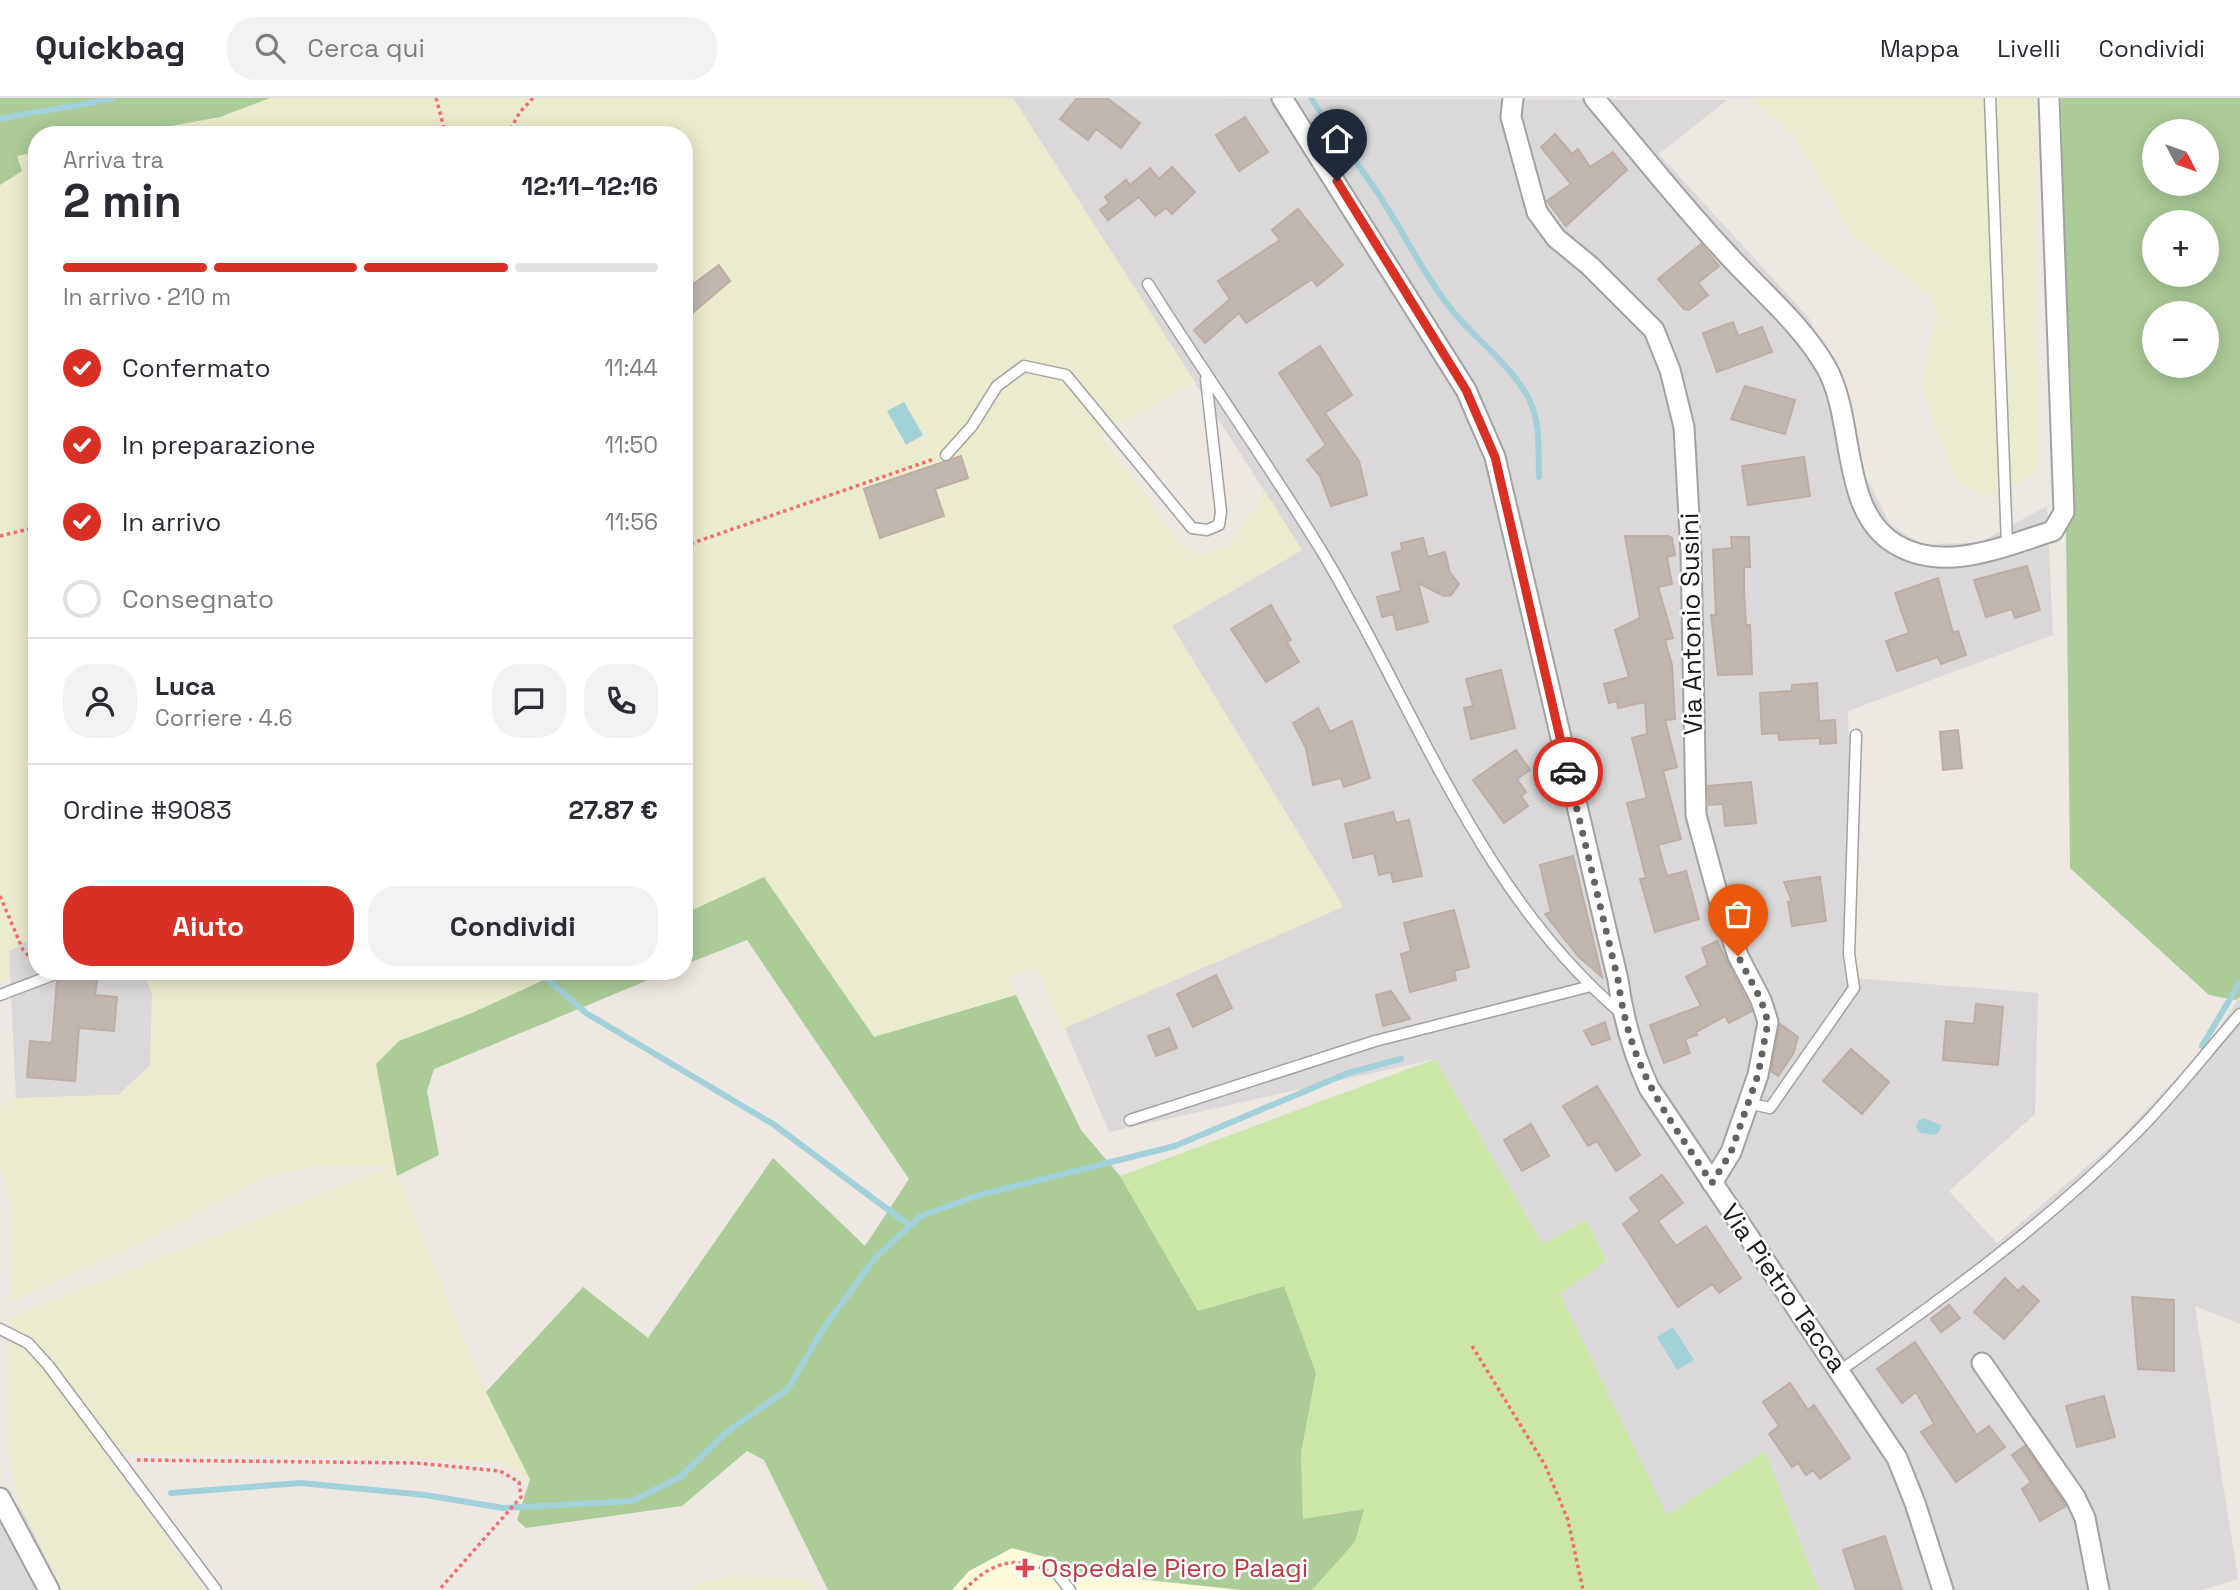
<!DOCTYPE html>
<html lang="it">
<head>
<meta charset="utf-8">
<style>
  :root { --surface:#fff; --page:#f2f2f3; --text:#2b2b33; --muted:#7c7c81; --line:#e1e1e2; --accent:#d93025 }
  body { margin:0; font-family:"Space Grotesk",sans-serif; background:var(--page); color:var(--text); height:100vh; display:flex; flex-direction:column; font-size:26px; white-space:nowrap }
  * { box-sizing:border-box; margin:0 }
  p { font-size:23px; color:var(--muted) }
  .icon { flex:none; width:38px; height:38px; fill:none; stroke:currentColor; stroke-width:2; stroke-linecap:round; stroke-linejoin:round }
  .map { position:relative; flex:1; overflow:hidden }
  .sheet { position:absolute; left:28px; top:28px; width:665px; height:854px; display:flex; flex-direction:column; background:var(--surface); border-radius:28px; box-shadow:0 4px 18px #0003 }
  .sheet>* { flex:none }
  .needle { width:46px; rotate:131deg }
  .controls { position:absolute; left:2142px; top:21px; display:grid; gap:14px }
  .controls a { display:grid; place-items:center; width:77px; height:77px; border-radius:50%; background:var(--surface); box-shadow:0 4px 18px #0003; font-size:35px }
  .pin { position:absolute; display:grid; place-items:center; width:60px; height:60px; color:#fff; margin:-72px -30px; border-radius:50% 50% 50% 0; rotate:-45deg; box-shadow:0 0 7px #0007 }
  .pin .icon { rotate:45deg }
  .courier { position:absolute; display:grid; place-items:center; width:70px; height:70px; margin:-35px; border:5px solid #d93025; border-radius:50%; background:#fff; color:#222; box-shadow:0 2px 9px #0007 }
  .summary em { font-style:normal; font-weight:700 }
  .summary div { display:flex; flex-direction:column-reverse }
  .summary { display:flex; align-items:center; justify-content:space-between; height:119px; padding:0 35px }
  h1 { font-size:46px; font-weight:700; line-height:52px }
  .bar { display:grid; grid-template-columns:repeat(4,1fr); gap:10px 7px; align-content:center; height:84px; padding:0 35px }
  .bar i { height:9px; border-radius:5px; background:var(--line) }
  .bar .selected { background:var(--accent) }
  .bar p { grid-column:span 4 }
  .line { display:flex; align-items:center; gap:18px; padding:0 35px; border-top:2px solid var(--line) }
  .line div { flex:1 }
  .round { display:grid; place-items:center; flex:none; width:74px; height:74px; border-radius:28px; background:var(--page) }
  ol { padding:0 35px; list-style:none }
  li { display:flex; align-items:center; gap:21px; height:77px }
  li p { margin-inline-start:auto }
  li .icon { padding:7px; border-radius:50%; background:var(--accent); color:#fff; stroke-width:4 }
  li:last-child { color:var(--muted) }
  li i { width:38px; height:38px; border:4px solid var(--line); border-radius:50% }
  .button { display:flex; gap:14px; margin-top:auto; padding:14px 35px }
  .button a { flex:1; height:80px; border-radius:28px; background:var(--accent); color:#fff; font-size:28px; font-weight:700; line-height:80px; text-align:center }
  .button a+a { background:var(--page); color:var(--text) }
  header { display:flex; align-items:center; gap:42px; box-sizing:border-box; height:98px; padding:0 35px; background:var(--surface); border-bottom:2px solid var(--line) }
  header strong { font-size:33px }
  nav { display:flex; gap:38px; margin-inline-start:auto; font-size:24px }
  .search { width:490px; height:63px; background:var(--page); display:flex; align-items:center; gap:18px; box-sizing:border-box; padding:0 24px; border-radius:28px; color:var(--muted); font-size:26px }
  .map>svg:first-child { display:block }
  .residential { fill:#dad8d9 }
  .education { fill:#fefbd9 }
  .farmland { fill:#ebebcd }
  .grass { fill:#cce6a8 }
  .forest { fill:#abcb97; fill-rule:evenodd }
  .water { fill:#a3d1d9 }
  .lines { fill:none; stroke-linecap:round; stroke-linejoin:round }
  .stream { stroke:#a3d1d9; stroke-width:6 }
  .building { fill:#c1b7b1; stroke:#beada4; stroke-width:2 }
  .service-casing { stroke:#a2a2a2; stroke-width:13 }
  .minor-casing { stroke:#a2a2a2; stroke-width:23 }
  .path { stroke:#f46e6b; stroke-width:3.5; stroke-dasharray:3.5 3.5; stroke-linecap:butt }
  .service { stroke:#fff; stroke-width:10 }
  .minor { stroke:#fff; stroke-width:19 }
  .done { stroke:#646360; stroke-width:7; stroke-dasharray:0 12.6 }
  .route { stroke:#d93025; stroke-width:9 }
  .health-dot { fill:#e0444e; stroke:#fff; stroke-width:2.5 }
  .labels { text-anchor:middle; stroke-width:5; stroke-linejoin:round; paint-order:stroke }
  .street-label { font-size:26px; fill:#1b1b1b; stroke:#fff }
  .health-label { font-size:26px; fill:#be3a42; stroke:#fff; text-anchor:start }
</style>
</head>
<body>
<header>
<strong>Quickbag</strong>
<div class="search"><svg class="icon" aria-label="search" viewBox="0 0 24 24"><circle cx="10" cy="10" r="6"/><path d="M15 15l6 6"/></svg>Cerca qui</div>
<nav><a>Mappa</a><a>Livelli</a><a>Condividi</a></nav>
</header>
<div class="map">
<svg width="2240" height="1492" viewBox="0 0 2240 1492">
  <rect width="100%" height="100%" fill="#ede8e1"/>
  <path class="residential" d="M1013,0L1727,2L1659,56L1808,219L1850,306L1861,369L1891,428L1922,446L1979,445L2047,408L2053,537L1848,613L1855,880L2038,895L2035,1016L1949,1093L1997,1145L2117,1043L2208,947L2240,899V1226L2195,1208L2238,1481L2201,1492H1819L1765,1353L1667,1418L1560,1196L1607,1162L1586,1122L1543,1146L1435,961L1109,1034L1064,928L1343,808L1172,528L1302,452Z
    M37,838V873H143L152,896L151,967L118,997L16,1000L9,853Z
    M20,1408L61,1486L62,1492H0V1416Z"/>
  <path class="education" d="M1012,1450L1072,1466L1082,1475L1242,1492H952L969,1473Z"/>
  <path class="farmland" d="M270,0H1013L1195,284L1100,337L1183,450L1201,457L1228,448L1259,404L1264,392L1302,452L1172,528L1343,809L1063,931L1037,870L1007,880L1016,897L874,940L764,779L684,816V37H121L220,19Z
    M1751,0H2034L2038,372L2021,383L1982,399L1955,379L1922,292L1929,248L1938,220L1931,201L1911,181L1883,163L1852,136L1794,37Z
    M37,54V838L9,853L10,880L0,884V87L22,73L17,58Z
    M143,873H563L472,915L399,943L376,966L397,1078L486,1294L530,1381L497,1363L104,1354L204,1492H62L20,1408L8,1350L9,1220L393,1067H318L261,1081L143,1144L10,1204L13,1115L0,1068V1008L16,1000L118,997L150,967L152,896Z
    M732,1478L808,1481L815,1492H677Z"/>
  <path class="grass" d="M1435,961L1543,1146L1586,1122L1607,1163L1560,1196L1667,1417L1765,1353L1819,1492H1312L1355,1444L1363,1411L1303,1421L1301,1355L1316,1275L1283,1188L1198,1213L1120,1078Z"/>
  <path class="forest" d="M0,0H270L220,19L121,37H37V54L17,58L22,73L0,87Z
    M2061,0H2240V899L2236,902L2209,897L2070,770ZM2154,33H2207V86H2154ZM2154,124H2207V177H2154ZM2154,215H2207V268H2154Z
    M764,779L874,939L1016,897L1081,1032L1120,1078L1198,1213L1284,1188L1316,1275L1301,1355L1303,1421L1364,1411L1355,1444L1312,1492H1242L1082,1475L1066,1465L1012,1450L969,1473L952,1492H828L764,1362L747,1353L682,1408L526,1430L517,1422L530,1381L486,1294L583,1189L648,1240L773,1060L865,1148L909,1081L747,842L684,867V816Z
    M563,873H670L434,971L427,993L439,1057L397,1078L376,966L399,943L472,915Z"/>
  <path class="water" d="M904,304L923,337L906,347L887,313Z
    M1924,1020L1941,1027L1940,1033L1935,1037L1920,1035L1916,1029L1918,1023Z
    M1673,1229L1694,1262L1677,1272L1657,1239Z"/>
  <g class="lines">
    <path class="stream" d="M1311,0C1331,32 1354,60 1375,91C1403,132 1424,179 1456,217C1480,245 1511,267 1529,301C1541,325 1538,352 1539,379
      M0,21C37,12 75,10 112,0
      M538,873L586,915L773,1026L910,1128
      M2202,948L2240,884
      M171,1395L301,1385L425,1397L503,1410L632,1403L680,1379L728,1333L788,1291L823,1231L876,1159L921,1118L976,1098L1175,1048L1348,975L1401,961"/>
  </g>
  <path class="building" d="M1077,0H1107L1140,25L1121,50L1096,31L1088,42L1060,21Z
    M1245,19L1268,54L1239,73L1216,37Z
    M1555,36L1572,56L1578,51L1590,69L1613,54L1627,72L1566,128L1547,103L1571,86L1541,49Z
    M1172,69L1195,94L1172,116L1166,110L1155,118L1139,99L1108,122L1100,112L1109,105L1105,99L1126,82L1130,87L1150,70L1159,81Z
    M1298,111L1343,167L1317,188L1312,181L1246,225L1239,215L1205,245L1194,232L1230,201L1218,183L1280,142L1272,132Z
    M1701,146L1719,168L1698,185L1708,197L1689,212L1684,211L1658,181Z
    M719,167L730,183L684,222V193Z
    M1733,224L1738,238L1762,229L1772,254L1717,274L1703,235Z
    M1320,248L1352,297L1325,315L1359,363L1367,397L1331,408L1320,378L1307,362L1326,347L1279,275Z
    M1745,288L1795,302L1785,336L1731,321Z
    M961,358L968,380L935,391L944,418L880,440L864,391Z
    M1804,359L1810,398L1748,407L1742,368Z
    M1625,438H1668L1672,440L1675,457L1667,459L1672,486L1658,489L1673,540L1665,542L1672,567L1675,621L1665,622L1677,669L1663,673L1681,741L1658,747L1667,778L1686,773L1699,821L1655,834L1640,781L1646,780L1627,705L1647,700L1632,640L1647,636L1645,604L1618,610L1617,603L1609,605L1604,586L1629,579L1615,532L1640,520Z
    M1731,439H1749L1750,469H1744V493L1746,527H1750L1752,576L1718,577L1711,517H1716L1713,452L1732,450Z
    M1423,440L1428,459L1445,454L1450,475L1459,486L1451,497L1444,498L1418,485L1428,524L1397,532L1393,516L1382,519L1377,499L1401,493L1392,455L1402,452L1401,445Z
    M2027,468L2040,512L2015,520L2012,511L1986,519L1974,482Z
    M1938,480L1953,535L1958,533L1966,557L1941,566L1938,559L1897,573L1886,543L1909,535L1895,495Z
    M1271,507L1291,542L1287,544L1299,564L1266,584L1231,531Z
    M1501,572L1515,630L1471,641L1464,610L1473,608L1466,581Z
    M1817,585L1819,623L1835,622L1836,645L1820,646V640L1779,642L1778,635L1762,636L1760,595L1792,593V587Z
    M1318,610L1330,634L1352,623L1370,680L1344,689L1341,680L1313,687L1306,650L1293,625Z
    M1958,632L1962,670L1943,672L1940,634Z
    M1516,652L1530,672L1517,681L1526,694L1521,698L1528,708L1504,725L1473,682Z
    M1751,684L1756,725L1725,728L1723,706L1709,707L1708,688Z
    M1393,714L1396,725L1409,722L1422,778L1393,784L1391,774L1379,777L1374,755L1353,760L1345,726Z
    M1573,758L1602,879L1578,858L1545,816L1551,814L1540,767Z
    M1820,779L1826,823L1792,828L1788,804L1792,803L1784,784Z
    M1454,812L1469,869L1454,873L1456,882L1410,894L1401,856L1411,853L1404,825Z
    M1717,843L1752,913L1729,925L1725,918L1696,934L1697,937L1685,941L1690,955L1664,965L1650,927L1701,908L1686,879L1708,867L1702,850Z
    M1216,877L1232,910L1193,929L1177,896Z
    M66,879L97,882L95,897L117,899L114,933L79,930L75,983L27,979L30,943L52,945L57,883Z
    M1391,893L1410,921L1383,928L1376,897Z
    M1976,906L2003,909L1998,967L1943,962L1946,923L1974,926Z
    M1605,924L1610,941L1592,947L1584,933Z
    M1780,926L1798,939L1793,956L1778,978L1771,973Z
    M1169,930L1177,950L1156,958L1148,938Z
    M1851,951L1889,984L1862,1016L1823,983Z
    M1597,988L1640,1057L1616,1073L1597,1043L1588,1048L1563,1008Z
    M1531,1026L1549,1058L1522,1073L1504,1042Z
    M1662,1077L1683,1105L1658,1123L1676,1148L1706,1128L1741,1180L1719,1195L1712,1186L1678,1209L1623,1126L1640,1113L1630,1100Z
    M2005,1180L2018,1193L2023,1188L2039,1203L2004,1241L1974,1214Z
    M2132,1199L2174,1202V1273L2138,1271Z
    M1949,1207L1960,1220L1941,1234L1931,1221Z
    M1915,1244L1977,1337L1989,1328L2005,1349L1956,1384L1921,1334L1934,1326L1916,1294L1902,1305L1877,1271Z
    M1790,1285L1808,1312L1814,1307L1850,1360L1820,1381L1813,1372L1806,1377L1798,1365L1792,1369L1769,1336L1779,1328L1763,1304Z
    M2104,1298L2115,1339L2077,1349L2066,1308Z
    M2025,1348L2066,1408L2040,1423L2022,1391L2031,1384L2012,1357Z
    M1885,1438L1902,1492H1856L1843,1452Z"/>
  <g class="lines">
    <defs>
      <path id="service" d="M1990,0L2007,447
        M1148,186C1205,277 1268,365 1324,457C1417,613 1479,795 1622,916
        M946,357L972,328L997,288L1024,268L1066,277L1192,430L1207,432L1219,427L1221,414L1206,281
        M0,897L63,873
        M1747,1005L1770,1010L1854,890L1849,856L1856,637
        M1130,1022L1375,943L1591,888
        M0,1231L28,1245L48,1267L216,1492
        M1841,1272C1942,1201 2043,1128 2131,1040C2170,1002 2204,957 2240,916
        M1059,1478L1070,1492"/>
      <path id="minor" d="M1282,0L1466,292L1495,359L1618,882C1623,920 1633,955 1649,990L1897,1360L1915,1405L1943,1492
        M1513,0L1511,19L1537,114L1556,140L1590,168L1654,232L1670,272L1684,329L1691,455L1696,717L1720,805L1738,858L1761,902L1768,924L1758,977L1731,1054L1712,1085
        M1594,0C1639,53 1681,107 1728,157C1760,192 1802,227 1826,269C1856,321 1839,412 1895,446C1944,476 2004,448 2053,433L2064,414L2049,0
        M1982,1265L2075,1399L2085,1420L2099,1492
        M0,1400L49,1492"/>
    </defs>
    <use href="#service" class="service-casing"/>
    <use href="#minor" class="minor-casing"/>
    <path class="path" d="M436,0L446,37
      M507,37L520,14L533,0
      M0,438L37,429
      M684,448L934,361
      M0,798L23,852L37,867
      M1472,1248L1545,1367L1568,1422L1583,1492
      M137,1362L416,1365L500,1373L519,1384L521,1399L439,1492
      M964,1492C990,1466 1013,1456 1048,1473"/>
    <use href="#service" class="service"/>
    <use href="#minor" class="minor"/>
  </g>
  <g class="lines">
    <path class="done" d="M1568,674L1618,882C1630,971 1664,1013 1712,1085L1731,1054L1758,977L1768,924L1761,902L1738,858"/>
    <path class="route" d="M1337,83L1466,292L1495,359L1568,674"/>
  </g>
  <path class="health-dot" d="M1021.5 1459.5h7v7h7v7h-7v7h-7v-7h-7v-7h7z"/>
  <g class="labels">
    <g class="street-label">
      <text transform="translate(1691 526) rotate(-91)" y="9">Via Antonio Susini</text>
      <text transform="translate(1784 1190) rotate(55)" y="9">Via Pietro Tacca</text>
    </g>
    <g class="health-label">
      <text x="1041" y="1479">Ospedale Piero Palagi</text>
    </g>
  </g>
</svg>
<div class="controls">
<a><svg class="needle" viewBox="-14 -14 28 28"><path d="M0-13l5 13h-10z" fill="#e53935"/><path d="M0 13l5-13h-10z" fill="#7c7c81"/></svg></a>
<a>+</a>
<a>−</a>
</div>
<div class="pin" style="left:1738px;top:858px;background:#ea580c"><svg class="icon" aria-label="bag" viewBox="0 0 24 24"><path d="M5 8h14l-1 12H6zM9 8a3 3 0 0 1 6 0"/></svg></div>
<div class="pin" style="left:1337px;top:83px;background:#1f2937"><svg class="icon" aria-label="home" viewBox="0 0 24 24"><path d="M3 11l9-7 9 7M6 9v11h12V9"/></svg></div>
<div class="courier" style="left:1568px;top:674px"><svg class="icon" aria-label="car" viewBox="0 0 24 24"><path d="M5 17H2v-5l4-1 3-4h7l3 4 3 1v5h-3M9 17h6M6 11h13"/><circle cx="7" cy="17" r="2"/><circle cx="17" cy="17" r="2"/></svg></div>
<section class="sheet">
<div class="summary"><div><h1>2 min</h1><p>Arriva tra</p></div><em>12:11–12:16</em></div>
<div class="bar"><i class="selected"></i><i class="selected"></i><i class="selected"></i><i></i><p>In arrivo · 210 m</p></div>
<ol>
<li><svg class="icon" aria-label="check" viewBox="0 0 24 24"><path d="M5 12l5 5 9-10"/></svg>Confermato<p>11:44</p></li>
<li><svg class="icon" aria-label="check" viewBox="0 0 24 24"><path d="M5 12l5 5 9-10"/></svg>In preparazione<p>11:50</p></li>
<li><svg class="icon" aria-label="check" viewBox="0 0 24 24"><path d="M5 12l5 5 9-10"/></svg>In arrivo<p>11:56</p></li>
<li><i></i>Consegnato</li>
</ol>
<div class="line" style="height:126px"><a class="round"><svg class="icon" aria-label="person" viewBox="0 0 24 24"><circle cx="12" cy="8" r="4"/><path d="M4 21q1-7 8-7t8 7"/></svg></a><div><b>Luca</b><p>Corriere · 4.6</p></div><a class="round"><svg class="icon" aria-label="chat" viewBox="0 0 24 24"><path d="M4 5h16v11H9l-5 4z"/></svg></a><a class="round"><svg class="icon" aria-label="phone" viewBox="0 0 24 24"><path d="M5 4h4l2 5-3 2q2 4 5 5l2-3 5 2v4C11 20 4 13 5 4z"/></svg></a></div>
<div class="line" style="height:91px"><div>Ordine #9083</div><b>27.87 €</b></div>
<div class="button"><a>Aiuto</a><a>Condividi</a></div>
</section>
</div>
</body>
</html>
